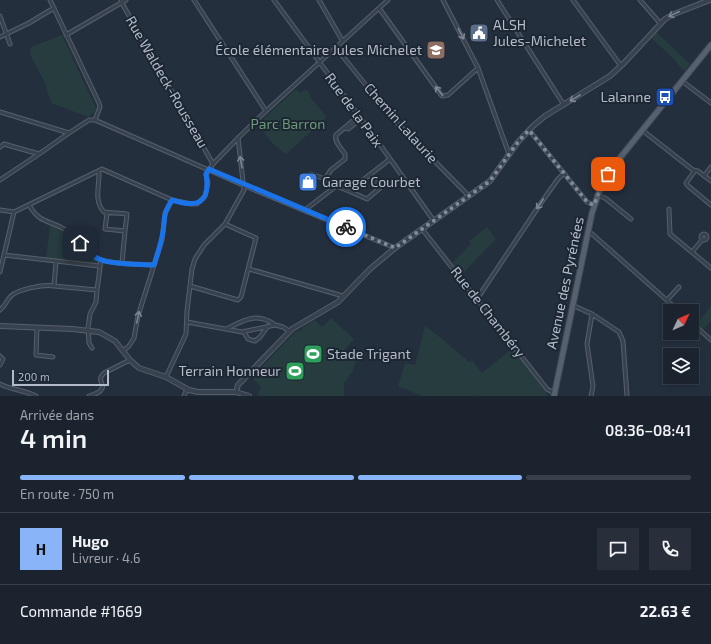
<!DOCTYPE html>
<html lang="fr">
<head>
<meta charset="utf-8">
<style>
  :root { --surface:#1b232e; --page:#282f3a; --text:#f1f3f6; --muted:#a0a4aa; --line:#39404a; --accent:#8ab4f8 }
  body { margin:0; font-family:"Exo 2",sans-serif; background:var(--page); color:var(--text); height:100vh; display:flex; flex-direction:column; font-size:15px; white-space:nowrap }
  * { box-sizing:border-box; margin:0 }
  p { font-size:13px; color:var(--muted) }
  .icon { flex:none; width:22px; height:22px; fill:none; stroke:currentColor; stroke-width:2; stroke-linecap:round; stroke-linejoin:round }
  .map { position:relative; height:396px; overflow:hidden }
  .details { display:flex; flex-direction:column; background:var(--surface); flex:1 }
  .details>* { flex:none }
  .needle { width:26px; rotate:46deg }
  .tools { position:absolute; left:663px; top:304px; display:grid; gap:8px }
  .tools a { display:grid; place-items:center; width:36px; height:36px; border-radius:0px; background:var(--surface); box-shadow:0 2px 6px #0003,0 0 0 1px var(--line); font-size:20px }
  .scale { position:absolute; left:12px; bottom:10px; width:97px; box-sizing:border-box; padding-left:4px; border:2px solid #b4bcc9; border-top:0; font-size:11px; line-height:14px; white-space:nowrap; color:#b4bcc9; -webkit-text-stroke:3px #1d2633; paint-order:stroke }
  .pin { position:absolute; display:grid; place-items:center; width:34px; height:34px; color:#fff; margin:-17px; border-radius:8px; box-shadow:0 2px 6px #0006 }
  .courier { position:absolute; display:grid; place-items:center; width:40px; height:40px; margin:-20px; border:3px solid #1a73e8; border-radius:50%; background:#fff; color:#222; box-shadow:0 1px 5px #0007 }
  .headline em { font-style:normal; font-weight:600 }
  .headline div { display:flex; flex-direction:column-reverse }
  .headline { display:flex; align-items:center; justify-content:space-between; height:68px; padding:0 20px }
  h1 { font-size:26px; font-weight:600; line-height:30px }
  .bar { display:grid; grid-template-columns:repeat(4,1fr); gap:6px 4px; align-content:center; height:48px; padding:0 20px }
  .bar i { height:5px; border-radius:3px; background:var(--line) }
  .bar .current { background:var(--accent) }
  .bar p { grid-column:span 4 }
  .line { display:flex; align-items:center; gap:10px; padding:0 20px; border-top:1px solid var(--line) }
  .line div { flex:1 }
  .round { display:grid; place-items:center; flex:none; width:42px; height:42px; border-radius:0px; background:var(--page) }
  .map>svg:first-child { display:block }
  .green { fill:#263c3f }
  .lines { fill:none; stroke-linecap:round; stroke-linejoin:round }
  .minor-casing { stroke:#565f6c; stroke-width:5 }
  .tertiary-casing { stroke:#565f6c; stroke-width:6 }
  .primary-casing { stroke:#414a57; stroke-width:7 }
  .minor { stroke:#38414e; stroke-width:3 }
  .tertiary { stroke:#38414e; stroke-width:4 }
  .primary { stroke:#56606e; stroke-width:5 }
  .oneway { stroke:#7c8592 }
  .done { stroke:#828b98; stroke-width:4; stroke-dasharray:0 7.2 }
  .route { stroke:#1a73e8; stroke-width:5 }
  .labels { text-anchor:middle; stroke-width:4; stroke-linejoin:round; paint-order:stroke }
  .poi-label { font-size:14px; fill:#b4bcc9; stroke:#1d2633; text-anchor:start }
  .street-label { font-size:14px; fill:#b4bcc9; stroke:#1d2633 }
  .park-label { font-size:14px; fill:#6b9a76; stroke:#1d2633 }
</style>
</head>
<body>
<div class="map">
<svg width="711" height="396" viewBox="0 0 711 396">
  <rect width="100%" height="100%" fill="#242f3e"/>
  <path class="green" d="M656,32L690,64L684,71L673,58L651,38Z
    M62,35L96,108L95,112L88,117L51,103L45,83L30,54L31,47Z
    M296,89L300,93L306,89L311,95L310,97L327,117L286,154C278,149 270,141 265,134C263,130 262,126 259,123Z
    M50,225C70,230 81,251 98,262L97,265L46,259Z
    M487,227L496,239L461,275L452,263L471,244L469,241Z
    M711,306V321L703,330L696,324Z
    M331,318L354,339L345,349L357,359L352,372L344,383V396H260L258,394L261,387L253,379L254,375L295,332L302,330V328L315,320L322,327Z
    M425,326L446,342L469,362L472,360L482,373L513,348L546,392L548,396H476L474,395L473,396H422L398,386L405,363L415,365Z"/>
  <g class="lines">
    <defs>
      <path id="minor" d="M50,0L99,103L100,107L95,120
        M121,0L123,5L213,164
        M194,0L266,111
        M274,0L381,146L434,221
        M319,0L342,40
        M443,0L478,68L509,154
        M497,0L564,105
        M573,0L621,66
        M640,0L660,23
        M379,8L442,96L448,95L478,68
        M0,16L10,44
        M66,35L126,0
        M0,37L29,23L54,8
        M336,48L394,120L469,196
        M682,81L711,103
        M0,112L69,133L89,120H95L245,186L395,248
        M345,128L348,129L357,122V120
        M529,130L587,202L594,205
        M642,130L693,170L694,172L686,183L687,185L711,205
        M0,147L4,144L39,154L69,133
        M693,170L698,171L711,181
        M98,171L99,174C99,187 94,202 104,212C112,213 119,213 127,214L125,231L105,229L107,213
        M311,174L325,179L331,170L345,159V154C341,148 334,142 336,135L355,119L357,120L360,117
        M704,176L711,167
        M325,179L336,186
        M0,180L39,154
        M349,191L367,199L380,188L370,175
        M597,195L605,198L631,219
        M29,205C40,224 50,220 66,230C77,236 84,248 93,256C105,265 139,264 154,265
        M669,209L670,234L711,268
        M0,210L14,212
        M305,210L336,186L349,191L390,159
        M422,229L547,389L554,393
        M588,232L591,233L679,311
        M701 237a3 3 0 1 1 6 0a3 3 0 1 1-6 0Z
        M692,252L702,240
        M4,255L99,266
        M56,262L54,286L97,290L101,260
        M122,263L125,231
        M249,269L343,296
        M0,272L14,212L102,169L172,200L191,204H197L205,196L208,183L206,174L213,164L238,138L266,111L388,0
        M190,286L238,300L241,297L256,238L225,224
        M477,299L541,203L558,179L564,173
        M667,300L679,287
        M572,305L592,314L619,332L623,341L627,396
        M0,310C5,306 7,300 11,296C18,289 45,284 54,286
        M187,322L242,332L275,325L283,327L289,331
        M692,323L711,340
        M37,327L36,355L53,357
        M226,329C243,321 257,311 275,325
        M244,332L248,339L255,341L260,337L268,326
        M92,348L89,343L88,328L90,314L96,302L97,290
        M123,351L129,346L134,338L138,316L162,240L165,213L172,200
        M0,356L3,359L0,365
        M166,377L186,334L187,311L192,269L195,259L204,245L225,224L244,190L238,138
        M0,384C12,390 24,390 36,396
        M89,396C95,394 101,393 103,386C100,380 99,378 104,373L130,360
        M184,396L187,389
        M591,396L593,386L587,344L592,314"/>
      <path id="tertiary" d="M0,326L72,329L99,332L115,341L130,360L139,368L166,377L189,390L198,392H236L249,396
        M236,392L238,385L292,329L338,302L370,269L395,248L490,181L518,142L533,126L545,116L610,76L624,63L665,19L674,14L710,0"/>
      <path id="primary" d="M554,396L592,213L600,189L611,169L711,45"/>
    </defs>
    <use href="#minor" class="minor-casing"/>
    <use href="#tertiary" class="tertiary-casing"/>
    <use href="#primary" class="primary-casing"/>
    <use href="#minor" class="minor"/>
    <use href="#tertiary" class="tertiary"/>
    <use href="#primary" class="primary"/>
  </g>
  <defs><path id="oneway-shaft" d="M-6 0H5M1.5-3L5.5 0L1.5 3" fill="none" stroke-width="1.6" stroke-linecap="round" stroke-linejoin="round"/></defs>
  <g class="oneway">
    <use href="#oneway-shaft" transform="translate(674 14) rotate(155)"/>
    <use href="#oneway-shaft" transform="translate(461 34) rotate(62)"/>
    <use href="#oneway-shaft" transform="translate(439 91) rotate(-129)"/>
    <use href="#oneway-shaft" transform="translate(575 98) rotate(149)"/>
    <use href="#oneway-shaft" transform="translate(241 162) rotate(-99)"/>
    <use href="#oneway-shaft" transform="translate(540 204) rotate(124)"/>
    <use href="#oneway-shaft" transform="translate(138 317) rotate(-77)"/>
  </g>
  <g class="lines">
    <path class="done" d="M346,227L395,248L490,181L518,142L529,130L588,203L594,205L600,189L608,174"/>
    <path class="route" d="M80,243C86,248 92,256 99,259C112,265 139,264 154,265C157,256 160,246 162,237C166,220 161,217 172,200C197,208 211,204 206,174L209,169L346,227"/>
  </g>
  <defs>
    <symbol id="civic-square" viewBox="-11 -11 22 22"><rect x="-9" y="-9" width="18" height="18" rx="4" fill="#5c6f8a" stroke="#1d2633"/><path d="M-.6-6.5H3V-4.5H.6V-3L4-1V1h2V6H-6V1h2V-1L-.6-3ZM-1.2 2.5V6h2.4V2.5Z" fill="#fff"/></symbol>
    <symbol id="school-square" viewBox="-11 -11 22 22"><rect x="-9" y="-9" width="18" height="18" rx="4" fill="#8d6e63" stroke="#1d2633"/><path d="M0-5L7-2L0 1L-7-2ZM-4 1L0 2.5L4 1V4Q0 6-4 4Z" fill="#fff"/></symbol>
    <symbol id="bus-square" viewBox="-11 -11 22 22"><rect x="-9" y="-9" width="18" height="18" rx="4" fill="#1a4fb4" stroke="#1d2633"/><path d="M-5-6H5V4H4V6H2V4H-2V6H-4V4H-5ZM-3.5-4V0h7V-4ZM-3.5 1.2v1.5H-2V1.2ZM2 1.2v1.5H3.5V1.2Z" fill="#fff"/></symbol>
    <symbol id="shop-square" viewBox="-11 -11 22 22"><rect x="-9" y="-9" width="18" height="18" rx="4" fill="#3f7fe0" stroke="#1d2633"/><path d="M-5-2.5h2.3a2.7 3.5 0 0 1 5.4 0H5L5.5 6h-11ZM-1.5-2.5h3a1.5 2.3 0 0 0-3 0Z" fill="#fff"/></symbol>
    <symbol id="stadium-square" viewBox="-11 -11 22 22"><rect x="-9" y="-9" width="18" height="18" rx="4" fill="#2e9e5b" stroke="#1d2633"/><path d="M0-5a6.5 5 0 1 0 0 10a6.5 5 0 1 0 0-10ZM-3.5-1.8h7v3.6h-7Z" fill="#fff"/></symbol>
  </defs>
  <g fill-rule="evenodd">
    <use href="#civic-square" x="468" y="22" width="22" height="22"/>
    <use href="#school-square" x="425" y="39" width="22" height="22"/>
    <use href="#bus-square" x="654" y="86" width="22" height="22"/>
    <use href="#shop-square" x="297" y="171" width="22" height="22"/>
    <use href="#stadium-square" x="302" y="343" width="22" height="22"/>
    <use href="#stadium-square" x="284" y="360" width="22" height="22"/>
  </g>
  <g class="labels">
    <g class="poi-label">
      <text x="493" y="30">ALSH<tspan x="493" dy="16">Jules-Michelet</tspan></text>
      <text x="422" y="55" text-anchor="end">École élémentaire Jules Michelet</text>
      <text x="651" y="102" text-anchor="end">Lalanne</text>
      <text x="322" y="187">Garage Courbet</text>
      <text x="327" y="359">Stade Trigant</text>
      <text x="281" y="376" text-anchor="end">Terrain Honneur</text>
    </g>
    <g class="street-label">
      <text transform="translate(167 82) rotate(60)" y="5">Rue Waldeck-Rousseau</text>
      <text transform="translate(354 110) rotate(54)" y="5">Rue de la Paix</text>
      <text transform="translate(401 123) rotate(48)" y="5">Chemin Lalaurie</text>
      <text transform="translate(565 283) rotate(-78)" y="5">Avenue des Pyrénées</text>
      <text transform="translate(488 312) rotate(52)" y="5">Rue de Chambéry</text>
    </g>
    <g class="park-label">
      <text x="288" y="129">Parc Barron</text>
    </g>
  </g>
</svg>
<div class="tools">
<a><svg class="needle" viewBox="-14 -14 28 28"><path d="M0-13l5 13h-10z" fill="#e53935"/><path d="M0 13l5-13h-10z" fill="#a0a4aa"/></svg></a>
<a><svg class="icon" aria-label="layers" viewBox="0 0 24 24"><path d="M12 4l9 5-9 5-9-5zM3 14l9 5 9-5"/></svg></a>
</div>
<div class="scale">200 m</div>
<div class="pin" style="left:608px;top:174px;background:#ea580c"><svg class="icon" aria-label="bag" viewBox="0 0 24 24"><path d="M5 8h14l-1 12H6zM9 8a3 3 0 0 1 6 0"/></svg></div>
<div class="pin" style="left:80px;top:243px;background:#1f2937"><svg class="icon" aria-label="home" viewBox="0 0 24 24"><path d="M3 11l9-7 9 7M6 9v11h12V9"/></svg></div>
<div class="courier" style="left:346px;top:227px"><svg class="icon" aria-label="bike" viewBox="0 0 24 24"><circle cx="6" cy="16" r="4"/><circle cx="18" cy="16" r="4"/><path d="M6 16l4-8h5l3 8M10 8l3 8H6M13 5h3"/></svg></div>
</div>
<section class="details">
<div class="headline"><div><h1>4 min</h1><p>Arrivée dans</p></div><em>08:36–08:41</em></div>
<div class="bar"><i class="current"></i><i class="current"></i><i class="current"></i><i></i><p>En route · 750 m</p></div>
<div class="line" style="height:72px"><b class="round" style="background:var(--accent);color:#111">H</b><div><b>Hugo</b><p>Livreur · 4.6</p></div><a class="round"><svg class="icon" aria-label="chat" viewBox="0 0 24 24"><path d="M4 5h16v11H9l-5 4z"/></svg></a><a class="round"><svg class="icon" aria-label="phone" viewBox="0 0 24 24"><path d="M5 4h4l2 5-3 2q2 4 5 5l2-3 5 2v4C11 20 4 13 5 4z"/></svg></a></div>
<div class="line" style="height:52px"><div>Commande #1669</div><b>22.63 €</b></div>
</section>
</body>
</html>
